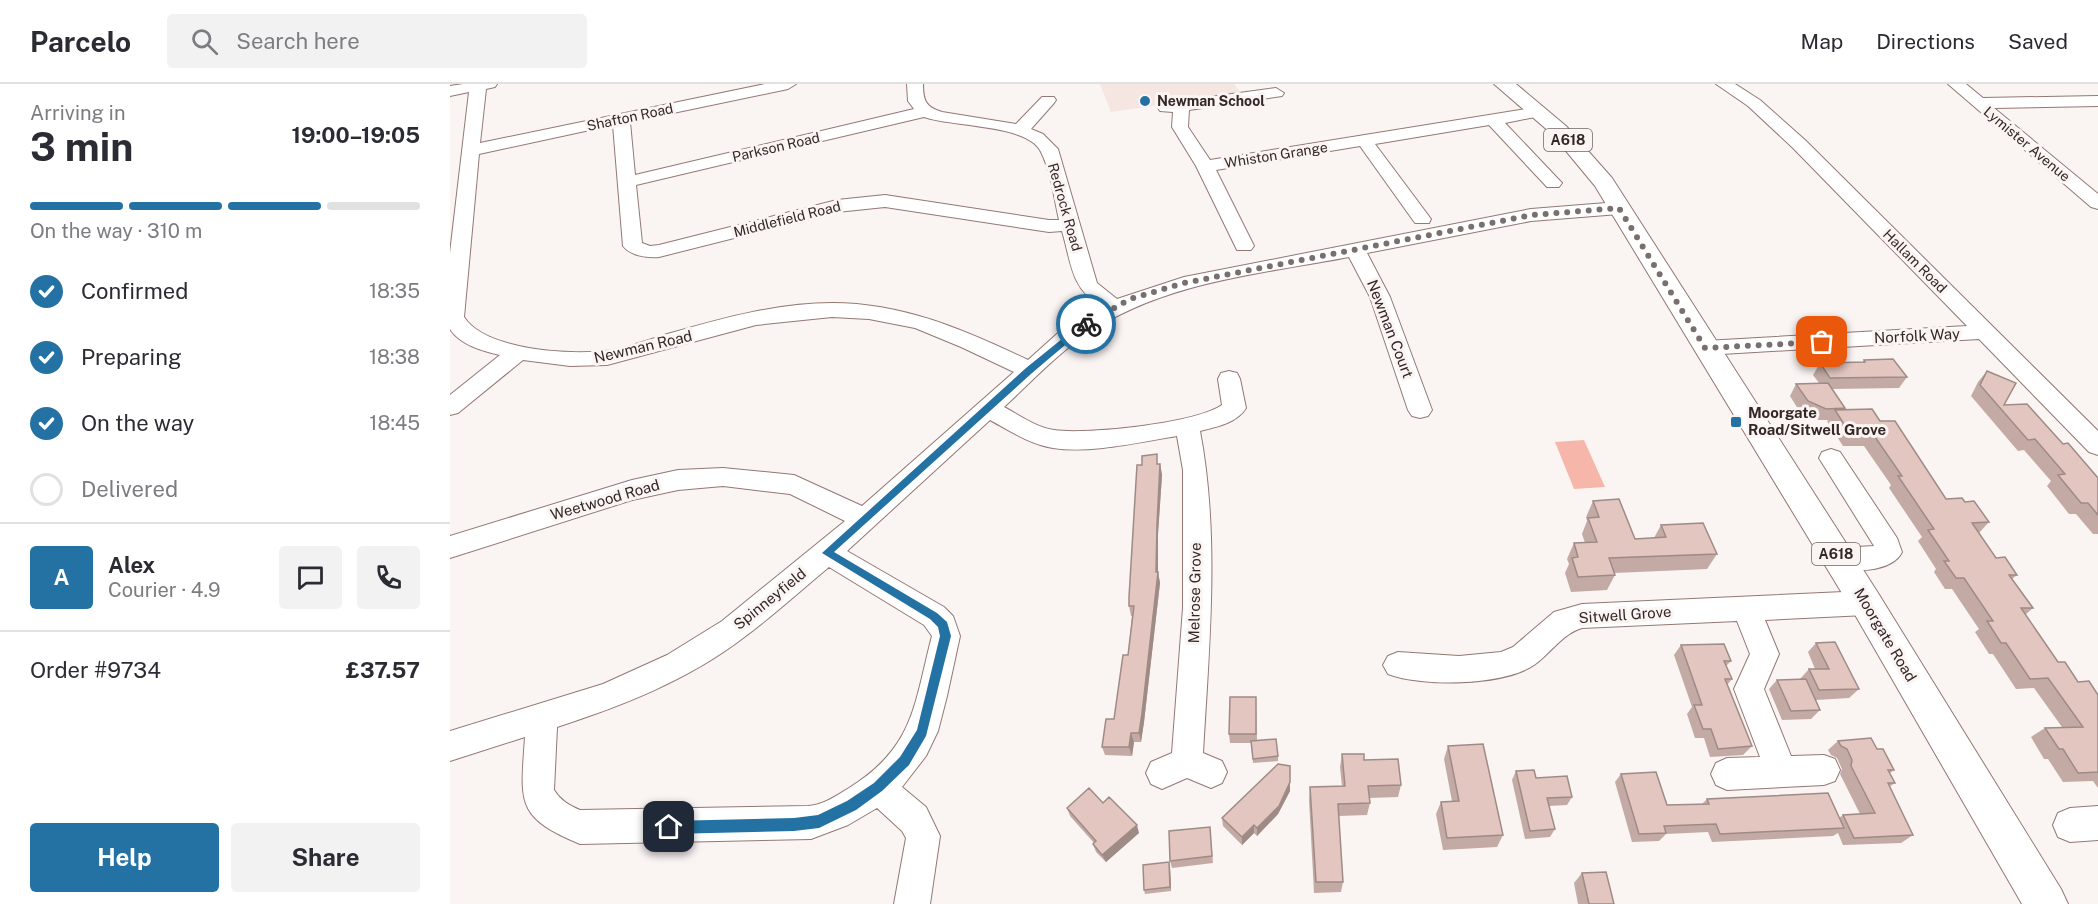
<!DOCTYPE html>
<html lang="en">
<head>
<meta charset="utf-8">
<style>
  :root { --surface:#fff; --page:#f2f2f3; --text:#2b2b33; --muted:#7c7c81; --line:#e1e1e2; --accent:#2472a4 }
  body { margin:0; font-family:"Public Sans",sans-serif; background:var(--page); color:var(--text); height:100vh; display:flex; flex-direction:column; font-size:22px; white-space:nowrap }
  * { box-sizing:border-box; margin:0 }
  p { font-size:20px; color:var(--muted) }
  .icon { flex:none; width:33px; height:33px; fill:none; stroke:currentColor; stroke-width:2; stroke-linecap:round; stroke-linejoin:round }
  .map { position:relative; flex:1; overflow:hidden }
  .drawer { display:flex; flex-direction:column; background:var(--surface); width:450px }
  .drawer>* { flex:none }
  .pin { position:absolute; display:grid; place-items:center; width:51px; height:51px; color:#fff; margin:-26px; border-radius:12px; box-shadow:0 3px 9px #0006 }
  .courier { position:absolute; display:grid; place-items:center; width:60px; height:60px; margin:-30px; border:4px solid #2472a4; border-radius:50%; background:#fff; color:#222; box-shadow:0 2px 8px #0007 }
  .summary em { font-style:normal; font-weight:700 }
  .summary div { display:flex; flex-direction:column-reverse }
  .summary { display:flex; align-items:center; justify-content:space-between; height:102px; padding:0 30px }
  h1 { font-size:39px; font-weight:700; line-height:45px }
  .bar { display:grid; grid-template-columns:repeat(4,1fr); gap:9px 6px; align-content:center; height:72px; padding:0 30px }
  .bar i { height:8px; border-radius:4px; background:var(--line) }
  .bar .current { background:var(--accent) }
  .bar p { grid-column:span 4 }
  .line { display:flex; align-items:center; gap:15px; padding:0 30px; border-top:2px solid var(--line) }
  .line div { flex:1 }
  .round { display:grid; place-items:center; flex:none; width:63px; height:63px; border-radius:6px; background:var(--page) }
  ol { padding:0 30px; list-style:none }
  li { display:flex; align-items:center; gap:18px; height:66px }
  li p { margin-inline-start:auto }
  li .icon { padding:6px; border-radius:50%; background:var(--accent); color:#fff; stroke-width:4 }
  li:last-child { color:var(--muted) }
  li i { width:33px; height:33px; border:3px solid var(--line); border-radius:50% }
  .button { display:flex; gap:12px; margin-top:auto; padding:12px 30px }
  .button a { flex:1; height:69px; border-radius:6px; background:var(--accent); color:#fff; font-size:24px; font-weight:700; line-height:69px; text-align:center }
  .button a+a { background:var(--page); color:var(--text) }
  header { display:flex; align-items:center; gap:36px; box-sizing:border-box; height:84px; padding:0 30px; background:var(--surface); border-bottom:2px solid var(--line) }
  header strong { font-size:28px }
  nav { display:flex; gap:33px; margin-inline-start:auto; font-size:21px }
  .search { width:420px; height:54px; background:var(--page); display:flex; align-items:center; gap:15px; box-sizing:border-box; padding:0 21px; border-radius:6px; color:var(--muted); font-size:22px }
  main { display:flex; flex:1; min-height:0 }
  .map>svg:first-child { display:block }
  .built { fill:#f6e6e2 }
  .green { fill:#f6b7aa }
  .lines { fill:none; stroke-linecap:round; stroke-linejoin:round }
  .minor-casing { stroke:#937873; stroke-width:2 }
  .major-casing { stroke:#937873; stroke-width:2 }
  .minor { fill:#fff; fill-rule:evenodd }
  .major { fill:#fff; fill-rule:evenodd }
  .wall { fill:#c3aaa5 }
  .shaded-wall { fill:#9f8b86 }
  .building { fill:#e3c6c0; stroke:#9f8b86; stroke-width:1.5 }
  .route { fill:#2472a4 }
  .done { stroke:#796f6e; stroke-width:6; stroke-dasharray:0 10.8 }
  .poi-dot { fill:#2472a4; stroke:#faf4f3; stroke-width:2 }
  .labels { text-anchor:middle; stroke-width:6; stroke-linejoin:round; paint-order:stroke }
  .far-poi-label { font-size:14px; font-weight:bold; fill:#332826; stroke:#faf4f3; text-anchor:start }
  .far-street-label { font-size:14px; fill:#332826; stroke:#faf4f3 }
  .shield { fill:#faf4f3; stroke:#6f6564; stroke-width:1.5 }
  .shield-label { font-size:14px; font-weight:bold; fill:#332826 }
  .street-label { font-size:15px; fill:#332826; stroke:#faf4f3 }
  .poi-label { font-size:15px; font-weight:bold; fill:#332826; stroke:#faf4f3; text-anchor:start }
</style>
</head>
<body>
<header>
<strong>Parcelo</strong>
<div class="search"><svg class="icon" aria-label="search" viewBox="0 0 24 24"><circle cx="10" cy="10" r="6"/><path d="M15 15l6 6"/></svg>Search here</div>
<nav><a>Map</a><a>Directions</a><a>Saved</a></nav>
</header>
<main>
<section class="drawer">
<div class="summary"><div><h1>3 min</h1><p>Arriving in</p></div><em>19:00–19:05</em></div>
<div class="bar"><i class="current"></i><i class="current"></i><i class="current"></i><i></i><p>On the way · 310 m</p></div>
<ol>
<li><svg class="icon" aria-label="check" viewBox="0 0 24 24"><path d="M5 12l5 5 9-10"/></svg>Confirmed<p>18:35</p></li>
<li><svg class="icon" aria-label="check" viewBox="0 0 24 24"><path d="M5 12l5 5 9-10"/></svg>Preparing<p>18:38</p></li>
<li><svg class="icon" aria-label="check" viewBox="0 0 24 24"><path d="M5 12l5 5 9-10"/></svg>On the way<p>18:45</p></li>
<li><i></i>Delivered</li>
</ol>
<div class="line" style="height:108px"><b class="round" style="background:var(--accent);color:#fff">A</b><div><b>Alex</b><p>Courier · 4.9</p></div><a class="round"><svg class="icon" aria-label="chat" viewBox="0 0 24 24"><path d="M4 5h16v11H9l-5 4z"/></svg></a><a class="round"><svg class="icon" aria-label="phone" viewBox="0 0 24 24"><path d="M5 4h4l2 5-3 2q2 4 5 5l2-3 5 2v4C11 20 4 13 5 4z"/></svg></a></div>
<div class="line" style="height:78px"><div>Order #9734</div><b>£37.57</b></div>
<div class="button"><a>Help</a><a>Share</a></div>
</section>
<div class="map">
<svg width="1648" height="820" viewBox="0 0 1648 820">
  <rect width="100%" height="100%" fill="#faf4f3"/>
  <path class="built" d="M650,0H784L791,9L661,28Z"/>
  <path class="green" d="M1134,356L1155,403L1124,405L1105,358Z"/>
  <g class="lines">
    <defs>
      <path id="minor" d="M13,0H47L45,3L36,5L30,59L315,0H346L338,5L180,38L185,91L464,25L458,17L457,0H473C473,17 476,23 492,28L566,40L592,13H604L606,16L604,19L581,45L593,50L608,65L647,199L667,215L734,193L1081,125L1169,118L1176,120L1178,124L1176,128L1169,130L1081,137L917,169L940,213L982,326L978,332L970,334L962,332L958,326L920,213L899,173C810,190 713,198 637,250C607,270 581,298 554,323C569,331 587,344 604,346C637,351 746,339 772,321L768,295L771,289L779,287L787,289L790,295L796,324C787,339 766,343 750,347C770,451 759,564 753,669L772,677L777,688L772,699L761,704L737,694L712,705L701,700L696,689L701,678L722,669L733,524V386L727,352C690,358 640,370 603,364C580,360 560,347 540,336L397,467L494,523L503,532L510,552L497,612L488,647L476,672L452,703L476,723L490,752L480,820H444L456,754L452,747L427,724L398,741L361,755L130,760C64,733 71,717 75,653L0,677V647L153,600L217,571L272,537L395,437L340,410L273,402L228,406L182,416L0,474V452L182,396L228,386L273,384L344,391L412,422L564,288L511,263L465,244L419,235L382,233L306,241L157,281L120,282L73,276L8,329L0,331V311L50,271C33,267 10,261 0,245V169L19,8L0,12V2ZM474,33C502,43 578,40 591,68C601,88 604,114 609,136H599L435,111L387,116L209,161L200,162L192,159L186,101ZM163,41L173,162C181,172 197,174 209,173L387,128L435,123L599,148L612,147C622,181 620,201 650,223L608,249L578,276C515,246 453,219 382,219C328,219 273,234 221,249C200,255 177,264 155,267C119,271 35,266 14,233L29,70ZM379,483L474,541L482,552C464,620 465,663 399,704C386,712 373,721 358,722L130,726C120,722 110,716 104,706L107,643C172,622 238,596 293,554C323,532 350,507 379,483Z
        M1266,0H1285L1310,16L1355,56L1648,347V371L1639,368L1529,255L1255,271L1247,269L1244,264L1247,259L1255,257L1517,242L1343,64L1298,22Z
        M1498,0H1516L1533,14L1648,12V22L1544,24L1648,110V125L1641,123Z
        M826,4L834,9L832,12L739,26L738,43L760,76L1089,23L1095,25L1097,28L1095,31L1055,39L1112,99L1109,103H1097L1039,41L925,60L981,135L979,139H965L910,62L766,86L804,162L801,166H787L746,82L722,43L723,28L710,27L708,24L716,19Z
        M1381,365L1390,368L1447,454L1452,468C1442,489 1399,489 1379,483L1375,475L1379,467L1389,464L1424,462L1369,374L1372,368Z
        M1416,507L1426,511L1430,519L1426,527L1416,531L1315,536L1329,570L1314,605L1341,672L1374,671L1385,675L1390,686L1385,697L1374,701L1277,706L1266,701L1261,690L1266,679L1277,674L1310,673L1284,605L1300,570L1287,537L1132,544C1112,550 1101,569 1084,581C1053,602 972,603 938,590L933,581L938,572L948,568L1009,572L1051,568L1063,563L1104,528L1132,520Z
        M1648,722V756L1620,758L1608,753L1603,741L1608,729L1620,724Z"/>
      <path id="major" d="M1044,0H1066L1116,42L1162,94L1428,509L1611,805L1618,820H1572L1404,529L1145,102L1102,50Z"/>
    </defs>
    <use href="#minor" class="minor-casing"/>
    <use href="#major" class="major-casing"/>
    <use href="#minor" class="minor"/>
    <use href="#major" class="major"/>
  </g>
  <path class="wall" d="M1414,276L1457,293L1449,304L1382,305L1395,324L1394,326L1430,337L1496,415L1515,418L1539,438L1529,449L1546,474L1567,491L1562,495L1583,524L1575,531L1608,578L1628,598L1648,611V704L1643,697L1613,698L1598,675H1594L1581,653L1595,644L1612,643L1584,604L1566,605L1543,570H1539L1525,548L1529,545L1502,505H1495L1484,488L1486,485L1468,457L1472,453L1439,404L1441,401L1414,362H1393L1377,337L1379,336H1369L1350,328L1340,312L1346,300L1369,299L1363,291L1370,279H1412Z
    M1537,287L1554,321L1613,360L1648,394V450H1643L1626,430H1619L1597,402L1601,397L1574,366L1568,367L1521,312L1528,298Z
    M709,380H710L712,391L708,450V488L710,499L694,638L691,658H684L682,672L655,671L652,663L664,635L678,571L682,532H681L679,522Z
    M1143,417L1185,455L1204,454L1211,441L1267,470L1257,485L1164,489L1165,491L1157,506L1121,508L1115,489L1119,480L1117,475L1124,459H1135L1132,450L1137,437L1136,433Z
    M1366,559L1409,605L1399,614L1366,616L1370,626L1361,635L1332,636L1319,605L1327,596L1350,595L1359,585H1365L1358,568Z
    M1231,561L1281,577L1276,582L1282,595L1277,601L1302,662L1293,671L1260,673L1254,654H1245L1237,630L1242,623L1224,571Z
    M806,613L807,657L828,672V677L803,679L801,659H780L779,650Z
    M1388,657L1427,665L1444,686L1440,689L1445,699L1439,703L1463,751L1451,759L1393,761L1388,749L1383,752L1262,758L1258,748L1216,750L1209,757L1182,758L1165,698L1171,690L1217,721L1252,720L1257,715L1389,734L1393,731L1410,730L1390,690L1392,685L1387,674L1381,671L1378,666Z
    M998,662L1053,751L1047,763L993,766L986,730L991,718L1002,717L994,675Z
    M892,670L914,676L951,701L948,713L919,714L920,719L917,731L889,732L893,798L891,808L864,809L859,716L860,703L892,702L890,683Z
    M1066,687L1086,694L1122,713L1117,721L1099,722L1105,745L1100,753L1075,755L1062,696Z
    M840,707L828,730L807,752L804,749L792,761L773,742L772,734Z
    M653,719L689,749L656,778L646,768L643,760L644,759L620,732L617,724Z
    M760,743L763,779L722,784L720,777Z
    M719,778L720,782L721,807L695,810L694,806Z
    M1132,789L1164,820H1128L1124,799Z"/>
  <path class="shaded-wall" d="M710,380L712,391L708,450V490V488L710,499L694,638L691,658L689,649L706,488L707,440Z
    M681,649L684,658L682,672L679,663Z
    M840,698V707L828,730L807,752V744Z
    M687,741L689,749L656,778L652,771Z
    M804,741V749L792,761V753Z
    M719,778L720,782L721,807L720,803Z"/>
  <path class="building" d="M1443,275L1457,293L1380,294L1370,279L1415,278L1414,276Z
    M1537,287L1566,299L1554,321L1577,320L1613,360L1618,359L1648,394V431L1638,419H1631L1608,391L1615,390L1585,355L1578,356L1530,301Z
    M1378,299L1395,324L1376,325L1358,317L1346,300Z
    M1422,325L1430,337H1445L1496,415L1512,414L1515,418L1524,417L1539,438L1522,439L1546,474L1555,473L1567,491H1559L1583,524H1571L1608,578H1615L1628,598L1639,597L1648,611V688L1628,689L1613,665H1609L1595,644L1633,643L1598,594L1580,595L1556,559H1551L1537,537H1543L1514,494H1506L1494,477H1499L1478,446L1484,445L1448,392H1452L1423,350L1401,351L1385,326Z
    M707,370V380H710L707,440L706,488H708L692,629L689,649H681L679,663H652L656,635H664L673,571H678L684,522H679V513L687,381H692V372Z
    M1169,415L1185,455L1216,453L1211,441L1253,439L1267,470L1159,474L1165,491L1128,493L1122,474L1128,473L1124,459L1147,458L1138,434L1149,433L1143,417Z
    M1385,558L1409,605L1369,606L1359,585H1379L1366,559Z
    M1274,560L1281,577H1274L1282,595H1275L1302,662L1268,665L1261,645H1253L1244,621H1252L1231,561Z
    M1356,595L1370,626L1341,627L1327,596Z
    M780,613H806V650H779Z
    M1421,654L1427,665H1433L1444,686H1438L1445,699H1438L1463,751L1404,754L1393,731L1425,729L1401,682L1402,676L1397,665L1391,662L1388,657Z
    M826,655L828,672L803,675L801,657Z
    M1033,660L1053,751L997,754L991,718L1009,717L998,662Z
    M892,670H914V676L948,675L951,701L918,702L920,719L888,720L893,798H866L860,703L895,702Z
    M828,680L840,682V698L829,722L807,744L804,741L792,753L772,734Z
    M1084,686L1086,694L1117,692L1122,713L1097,714L1105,745L1080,747L1066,687Z
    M1206,688L1217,721L1259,720L1257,715L1378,709L1394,744L1270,750L1266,740L1214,742L1216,749L1189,750L1171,690Z
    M639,704L653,719L659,713L687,741L652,771L643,760L646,757L617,724Z
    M760,743L762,772L720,777L719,747Z
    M719,778L720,803L694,806L693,781Z
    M1156,788L1164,820H1139L1132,789Z"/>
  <path class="route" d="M633,238L640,240L582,289L384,468L487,529L497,538L501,552L476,652L459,681L432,707L406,726L369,744L344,747L219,750L215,748L213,743L215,739L219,737L344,734L368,731L397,717L424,699L450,673L467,646L490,552L488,543L480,535L372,469L576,284Z"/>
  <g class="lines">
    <path class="done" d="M636,240L680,215L734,199L1082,131L1169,124L1255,264L1372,258"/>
  </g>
  <g class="poi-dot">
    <circle cx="695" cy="17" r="6"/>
    <rect x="1280" y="332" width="12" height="12" rx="3"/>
  </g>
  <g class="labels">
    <g class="far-poi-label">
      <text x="707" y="22">Newman School</text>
    </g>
    <g class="far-street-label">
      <text transform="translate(180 33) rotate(-12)" y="5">Shafton Road</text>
      <text transform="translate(1577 60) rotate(40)" y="5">Lymister Avenue</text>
      <text transform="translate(326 63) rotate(-13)" y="5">Parkson Road</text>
      <text transform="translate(826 71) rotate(-9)" y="5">Whiston Grange</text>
      <text transform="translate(615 123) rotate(74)" y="5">Redrock Road</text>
      <text transform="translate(337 135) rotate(-14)" y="5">Middlefield Road</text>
      <text transform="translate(1465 177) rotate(45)" y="5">Hallam Road</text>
    </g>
    <g class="shield">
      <rect x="1094" y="45" width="48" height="22" rx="4.5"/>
      <rect x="1362" y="459" width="48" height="22" rx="4.5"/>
    </g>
    <g class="shield-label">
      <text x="1118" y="61">A618</text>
      <text x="1386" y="475">A618</text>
    </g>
    <g class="street-label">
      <text transform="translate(940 245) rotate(69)" y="5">Newman Court</text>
      <text transform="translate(1467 252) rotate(-3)" y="5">Norfolk Way</text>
      <text transform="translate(193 263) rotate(-13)" y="5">Newman Road</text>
      <text transform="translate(155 416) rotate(-16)" y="5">Weetwood Road</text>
      <text transform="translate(745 509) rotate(-89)" y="5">Melrose Grove</text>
      <text transform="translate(320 515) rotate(-39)" y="5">Spinneyfield</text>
      <text transform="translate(1175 531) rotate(-4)" y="5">Sitwell Grove</text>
      <text transform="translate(1435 551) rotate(59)" y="5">Moorgate Road</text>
    </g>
    <g class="poi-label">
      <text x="1298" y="334">Moorgate<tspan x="1298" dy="17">Road/Sitwell Grove</tspan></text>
    </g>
  </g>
</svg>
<div class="pin" style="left:1372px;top:258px;background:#ea580c"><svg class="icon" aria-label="bag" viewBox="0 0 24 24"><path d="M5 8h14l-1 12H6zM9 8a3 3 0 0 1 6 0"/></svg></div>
<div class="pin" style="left:219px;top:743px;background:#1f2937"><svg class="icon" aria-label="home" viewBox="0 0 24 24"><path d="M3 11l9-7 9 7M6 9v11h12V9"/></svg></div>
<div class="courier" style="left:636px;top:240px"><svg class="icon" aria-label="bike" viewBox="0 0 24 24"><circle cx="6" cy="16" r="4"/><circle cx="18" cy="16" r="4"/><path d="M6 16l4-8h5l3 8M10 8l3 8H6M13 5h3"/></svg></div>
</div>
</main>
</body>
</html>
